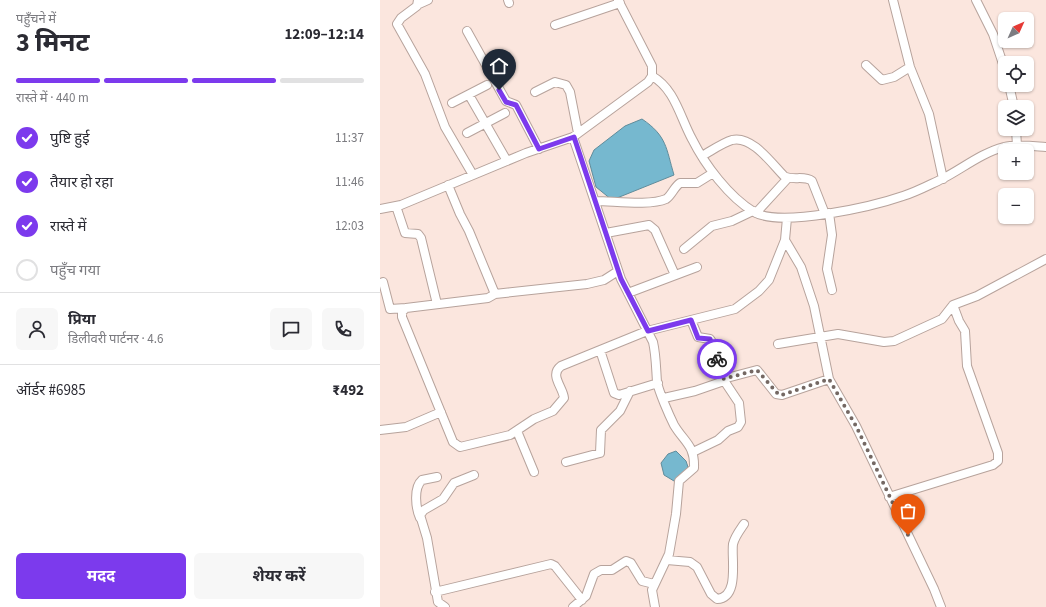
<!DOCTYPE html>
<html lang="hi">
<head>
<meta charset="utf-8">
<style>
  :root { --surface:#fff; --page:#f7f7f7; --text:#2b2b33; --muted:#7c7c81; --line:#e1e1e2; --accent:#7c3aed }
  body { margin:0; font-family:"Source Sans 3","Noto Sans Devanagari",sans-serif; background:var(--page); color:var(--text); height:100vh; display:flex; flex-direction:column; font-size:15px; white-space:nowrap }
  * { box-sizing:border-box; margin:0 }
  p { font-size:13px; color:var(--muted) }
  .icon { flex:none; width:22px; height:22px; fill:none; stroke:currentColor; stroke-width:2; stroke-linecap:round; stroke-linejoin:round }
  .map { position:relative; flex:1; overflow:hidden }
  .side { display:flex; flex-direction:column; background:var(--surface); width:380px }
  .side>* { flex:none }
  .needle { width:26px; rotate:45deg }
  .controls { position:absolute; left:618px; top:12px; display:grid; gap:8px }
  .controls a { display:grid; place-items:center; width:36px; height:36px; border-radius:6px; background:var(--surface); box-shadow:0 1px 3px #0004; font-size:20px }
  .pin { position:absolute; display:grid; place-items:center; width:34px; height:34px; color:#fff; margin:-41px -17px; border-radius:50% 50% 50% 0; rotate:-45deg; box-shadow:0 0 4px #0007 }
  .pin .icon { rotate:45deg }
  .courier { position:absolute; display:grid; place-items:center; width:40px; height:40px; margin:-20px; border:3px solid #7c3aed; border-radius:50%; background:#fff; color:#222; box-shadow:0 1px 5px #0007 }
  .head em { font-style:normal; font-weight:700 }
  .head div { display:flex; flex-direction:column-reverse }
  .head { display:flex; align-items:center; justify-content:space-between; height:68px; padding:0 16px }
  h1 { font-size:26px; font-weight:700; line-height:30px }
  .bar { display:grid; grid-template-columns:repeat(4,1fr); gap:6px 4px; align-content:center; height:48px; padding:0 16px }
  .bar i { height:5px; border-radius:3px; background:var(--line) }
  .bar .active { background:var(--accent) }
  .bar p { grid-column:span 4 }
  .line { display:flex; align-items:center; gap:10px; padding:0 16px; border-top:1px solid var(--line) }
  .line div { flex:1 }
  .round { display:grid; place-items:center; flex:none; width:42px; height:42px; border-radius:6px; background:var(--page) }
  ol { padding:0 16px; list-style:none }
  li { display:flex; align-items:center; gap:12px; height:44px }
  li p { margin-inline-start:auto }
  li .icon { padding:4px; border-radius:50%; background:var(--accent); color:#fff; stroke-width:4 }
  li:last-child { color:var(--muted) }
  li i { width:22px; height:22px; border:2px solid var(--line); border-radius:50% }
  .action { display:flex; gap:8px; margin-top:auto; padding:8px 16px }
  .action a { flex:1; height:46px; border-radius:6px; background:var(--accent); color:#fff; font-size:16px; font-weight:700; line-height:46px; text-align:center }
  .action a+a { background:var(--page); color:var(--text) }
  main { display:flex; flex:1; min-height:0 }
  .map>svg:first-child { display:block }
  .water { fill:#76b8cf; stroke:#608c9b }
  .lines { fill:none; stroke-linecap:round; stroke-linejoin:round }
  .minor-casing { stroke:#b7a39c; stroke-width:10 }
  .minor { stroke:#fff; stroke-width:8 }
  .done { stroke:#746863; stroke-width:4; stroke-dasharray:0 7.2 }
  .route { stroke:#7c3aed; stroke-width:5 }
</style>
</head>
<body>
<main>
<section class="side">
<div class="head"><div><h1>3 मिनट</h1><p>पहुँचने में</p></div><em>12:09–12:14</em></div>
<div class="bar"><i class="active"></i><i class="active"></i><i class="active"></i><i></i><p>रास्ते में · 440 m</p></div>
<ol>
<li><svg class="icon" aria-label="check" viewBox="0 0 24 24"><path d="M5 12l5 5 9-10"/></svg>पुष्टि हुई<p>11:37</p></li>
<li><svg class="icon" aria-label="check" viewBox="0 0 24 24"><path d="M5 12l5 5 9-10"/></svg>तैयार हो रहा<p>11:46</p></li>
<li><svg class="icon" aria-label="check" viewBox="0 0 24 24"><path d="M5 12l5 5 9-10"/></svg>रास्ते में<p>12:03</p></li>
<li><i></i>पहुँच गया</li>
</ol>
<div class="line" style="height:72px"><a class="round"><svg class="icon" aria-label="person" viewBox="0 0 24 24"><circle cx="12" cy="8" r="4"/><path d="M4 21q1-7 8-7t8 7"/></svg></a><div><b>प्रिया</b><p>डिलीवरी पार्टनर · 4.6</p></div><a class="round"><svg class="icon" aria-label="chat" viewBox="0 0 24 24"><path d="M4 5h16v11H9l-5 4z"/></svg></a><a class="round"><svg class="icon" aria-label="phone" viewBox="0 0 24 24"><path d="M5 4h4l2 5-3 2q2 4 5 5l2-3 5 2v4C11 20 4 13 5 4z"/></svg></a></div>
<div class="line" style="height:52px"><div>ऑर्डर #6985</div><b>₹492</b></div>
<div class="action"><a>मदद</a><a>शेयर करें</a></div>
</section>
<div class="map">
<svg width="666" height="607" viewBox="0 0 666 607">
  <rect width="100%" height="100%" fill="#fbe6de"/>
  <path class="water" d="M262,119C287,136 286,148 294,175L232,200L216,187L209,161L214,150L245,126Z
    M296,451L306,461L308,467L294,481L284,475L281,463L288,454Z"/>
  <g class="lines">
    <defs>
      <path id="minor" d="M38,0L37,6L21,18L17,24L45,74L65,127L93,175
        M128,0L129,3
        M513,0L530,67L549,114L563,179
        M596,0L613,34L625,70
        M39,4L48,0
        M175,25L240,3
        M87,31L126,101L136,105L159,149
        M486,65L502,80L514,77L530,67
        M272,76C295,89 300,117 312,139C325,165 349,197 374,212C401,228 494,206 523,196C536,192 549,185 562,179C582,169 601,153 624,147C637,144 652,146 666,147
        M629,85L634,107
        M155,92L175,82L186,85L190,92L198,133
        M89,95L127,161
        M72,103L107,85
        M636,129L637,146
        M87,133L125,113
        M193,137L241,279L273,342C276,355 276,368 277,382C279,392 289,415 294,425C304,442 315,445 314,468L299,481L296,514L289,554L272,590L275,607
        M322,156C331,151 342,143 352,140C372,135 392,164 404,176C413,181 424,175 432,181L445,214
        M68,185L80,214L89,231L115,294L108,298L26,308L22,312V317L73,442L80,447L130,435L154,419L173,411L184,398C183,387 169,375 181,366L267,331L355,309L379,291L389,280L405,240
        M216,201C234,201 270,206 286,199C292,195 294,187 300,183H317L333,173
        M16,206L25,233L38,234L41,238L57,304
        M0,209L21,205L146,153L193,137L268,82L272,76V66L238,0
        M376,213L408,178
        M449,213L452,235L447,269L452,290
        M407,218L405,240L421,267L434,306L449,379L476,426L554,589L561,607
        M226,233L269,225L275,230L295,275
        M304,249L332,226L352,221L373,211
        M3,282L10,309L26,308
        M248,293L317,267
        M115,294L207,284L224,280L238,271
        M311,320L318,337L330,339L332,342L343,379L359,403L361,422L358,427L348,431L338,440L313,452
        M398,344L458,334L504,342L514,341L562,319L573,305L597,296L666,259
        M220,350L234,393L239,395L278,383
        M343,379L377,370L396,394L402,395L449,379
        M284,398L315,391L344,381
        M0,430L26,427L61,412
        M137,431L154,472
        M186,462L220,453L221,430L240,411L250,391
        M509,497L613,465L618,461V453L587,366L585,331L579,321L573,305
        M40,518C36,509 33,488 42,480L57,477
        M287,560L310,562L317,567L331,594L337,599C360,598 351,558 353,544C355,536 360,530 364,524
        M55,592L171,564L175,566L202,600
        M65,607L58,602L47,538L40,515L44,510L63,499L74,483L94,475
        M193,607L206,596L214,574L221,570H232L246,561L251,563L262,581L274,584"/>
    </defs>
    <use href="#minor" class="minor-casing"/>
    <use href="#minor" class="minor"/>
  </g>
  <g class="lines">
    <path class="done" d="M337,359L343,379L377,370L399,395H402L449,379L476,426L528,535"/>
    <path class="route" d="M119,90L126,102L136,105L159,149L194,137L241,279L268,331L311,320L318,338L330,339L337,359"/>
  </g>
</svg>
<div class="controls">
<a><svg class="needle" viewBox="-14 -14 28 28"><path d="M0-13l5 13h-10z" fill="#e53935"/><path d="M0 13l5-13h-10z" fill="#7c7c81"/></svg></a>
<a><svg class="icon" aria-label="locate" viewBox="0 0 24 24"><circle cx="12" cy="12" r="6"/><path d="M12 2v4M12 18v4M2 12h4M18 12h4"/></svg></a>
<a><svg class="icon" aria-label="layers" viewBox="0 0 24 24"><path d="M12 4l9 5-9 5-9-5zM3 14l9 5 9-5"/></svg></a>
<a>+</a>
<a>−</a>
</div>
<div class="pin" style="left:528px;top:535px;background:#ea580c"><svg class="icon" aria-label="bag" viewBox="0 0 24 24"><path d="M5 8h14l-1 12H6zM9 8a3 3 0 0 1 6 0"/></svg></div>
<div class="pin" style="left:119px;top:90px;background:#1f2937"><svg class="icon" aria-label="home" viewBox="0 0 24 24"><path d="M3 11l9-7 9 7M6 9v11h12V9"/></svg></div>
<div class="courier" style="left:337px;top:359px"><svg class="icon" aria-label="bike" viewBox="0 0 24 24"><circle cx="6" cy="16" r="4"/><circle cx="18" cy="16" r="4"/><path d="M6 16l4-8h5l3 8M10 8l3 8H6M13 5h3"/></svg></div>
</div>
</main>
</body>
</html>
